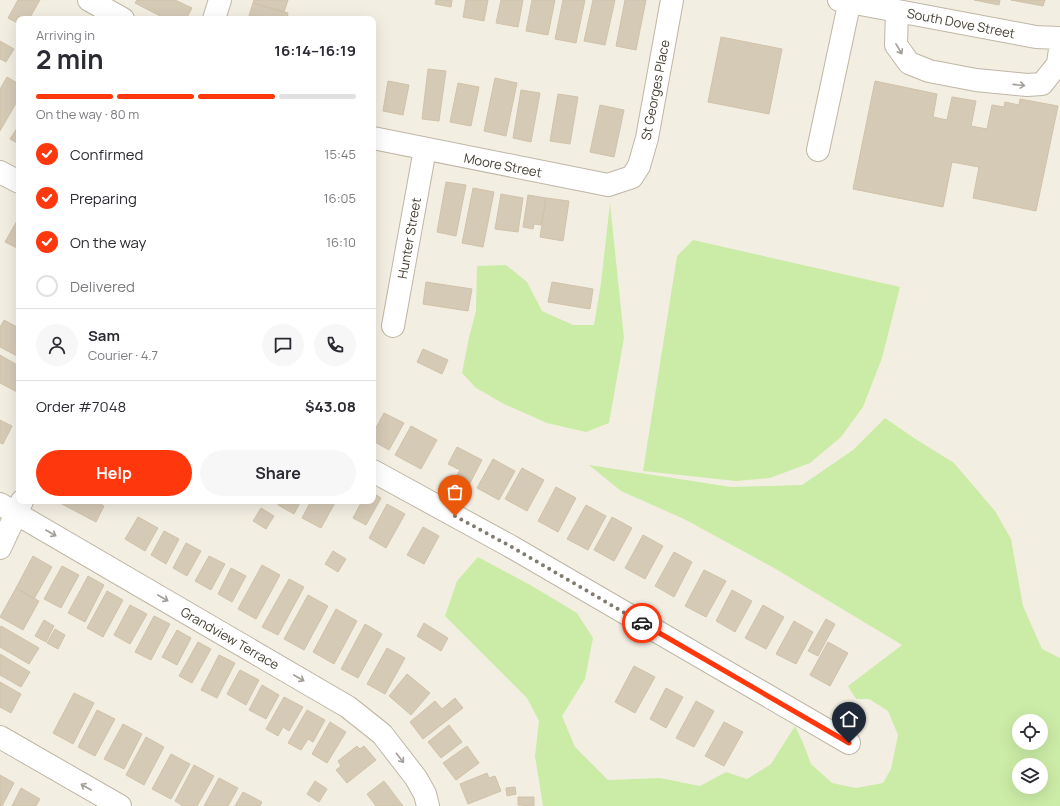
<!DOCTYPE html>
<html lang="en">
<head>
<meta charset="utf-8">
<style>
  :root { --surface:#fff; --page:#f7f7f7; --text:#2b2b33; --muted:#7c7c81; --line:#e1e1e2; --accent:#ff370d }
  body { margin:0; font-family:Manrope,sans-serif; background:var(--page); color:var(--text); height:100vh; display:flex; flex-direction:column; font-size:15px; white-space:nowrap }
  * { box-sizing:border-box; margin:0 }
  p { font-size:13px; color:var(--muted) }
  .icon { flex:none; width:22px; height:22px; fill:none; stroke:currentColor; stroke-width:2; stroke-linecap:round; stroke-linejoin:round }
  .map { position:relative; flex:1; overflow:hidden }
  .panel { position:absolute; left:16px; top:16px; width:360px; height:488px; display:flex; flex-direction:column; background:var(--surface); border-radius:8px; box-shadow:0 4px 16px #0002 }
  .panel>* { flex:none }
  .buttons { position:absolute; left:1012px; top:714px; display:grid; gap:8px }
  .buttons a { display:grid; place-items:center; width:36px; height:36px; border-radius:50%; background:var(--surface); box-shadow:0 4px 16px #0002; font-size:20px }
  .pin { position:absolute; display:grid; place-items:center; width:34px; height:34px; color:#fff; margin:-41px -17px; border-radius:50% 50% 50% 0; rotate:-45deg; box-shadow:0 0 4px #0007 }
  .pin .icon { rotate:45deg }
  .courier { position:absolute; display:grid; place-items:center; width:40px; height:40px; margin:-20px; border:3px solid #ff370d; border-radius:50%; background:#fff; color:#222; box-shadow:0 1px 5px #0007 }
  .summary em { font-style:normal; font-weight:700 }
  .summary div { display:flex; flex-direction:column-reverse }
  .summary { display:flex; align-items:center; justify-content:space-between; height:68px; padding:0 20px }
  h1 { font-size:26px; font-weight:700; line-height:30px }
  .bar { display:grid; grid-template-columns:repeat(4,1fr); gap:6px 4px; align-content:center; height:48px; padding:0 20px }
  .bar i { height:5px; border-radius:3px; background:var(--line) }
  .bar .current { background:var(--accent) }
  .bar p { grid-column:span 4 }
  .line { display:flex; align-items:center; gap:10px; padding:0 20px; border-top:1px solid var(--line) }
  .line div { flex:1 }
  .round { display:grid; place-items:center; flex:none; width:42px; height:42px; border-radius:21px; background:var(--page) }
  ol { padding:0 20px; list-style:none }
  li { display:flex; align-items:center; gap:12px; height:44px }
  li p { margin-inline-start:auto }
  li .icon { padding:4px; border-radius:50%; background:var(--accent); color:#fff; stroke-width:4 }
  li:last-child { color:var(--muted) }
  li i { width:22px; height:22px; border:2px solid var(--line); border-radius:50% }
  .button { display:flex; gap:8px; margin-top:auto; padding:8px 20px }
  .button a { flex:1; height:46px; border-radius:24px; background:var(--accent); color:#fff; font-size:16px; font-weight:700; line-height:46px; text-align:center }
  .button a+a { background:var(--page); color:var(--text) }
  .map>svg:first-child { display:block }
  .green { fill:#cbeca6; fill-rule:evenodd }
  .building { fill:#d5cab6; stroke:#d1c2a9 }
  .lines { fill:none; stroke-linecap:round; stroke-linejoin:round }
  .minor-casing { stroke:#bfb6a4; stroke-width:24 }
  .minor { stroke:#fff; stroke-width:22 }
  .oneway { stroke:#a29e98 }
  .done { stroke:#827c70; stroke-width:4; stroke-dasharray:0 7.2 }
  .route { stroke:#ff370d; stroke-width:5 }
  .labels { text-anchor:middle; stroke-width:3; stroke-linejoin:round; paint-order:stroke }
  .street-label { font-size:13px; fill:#453e32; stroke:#fff }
</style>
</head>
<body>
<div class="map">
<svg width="1060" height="806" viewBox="0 0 1060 806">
  <rect width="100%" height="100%" fill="#f3eee2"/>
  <path class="green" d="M610,203L624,338L609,423L586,432L547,423L504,404L476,388L462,373L469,337L476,311L477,266L506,265L527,282L542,311L573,325H594L601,283Z
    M693,240L900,287L882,358L863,407L841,437L810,463L770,478L736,481L643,471L677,256Z
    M885,418L914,438L954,463L995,511L1011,539L1023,606L1042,649L1060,658V806H543L535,756L539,721L527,698L445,616L457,581L478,557L532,586L577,613L593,638L585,679L562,716L575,747L608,780L660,778L700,786L726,772L747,779L771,764L795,726L803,743L811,764L832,783L856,788L883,783L891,769L898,735L888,711L869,699H856L848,686L902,645L774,568L684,519L621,491L589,465L731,487L802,485L853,450ZM1019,721H1041V743H1019ZM1019,765H1041V787H1019Z"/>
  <path class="building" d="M18,0H40L29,19H19V24L8,18Z
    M137,0H175L192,8L186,19H166L135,3Z
    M254,0H288L284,12L253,3Z
    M436,0H452L451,7L435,4Z
    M466,0H488L484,21L463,17Z
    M501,0H523L518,27L496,23Z
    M532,0H555L548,35L526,31Z
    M563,0H585L576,43L555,39Z
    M593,0H615L605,45L584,41Z
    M625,0H646L636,50L616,46Z
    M974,0H1000L999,5Z
    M1011,0H1045L1043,6Z
    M253,3L288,13L287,19H248Z
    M721,37L782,49L769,114L708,102Z
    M0,41L14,49L6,62L0,59Z
    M428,69L446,71L439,121L422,119Z
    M7,77L19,84V98L0,131V89Z
    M495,78L517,83L506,136L484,131Z
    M388,81L409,85L403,115L383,111Z
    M875,81L937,94L933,117L947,120L952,97L976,101L971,126L987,129L992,105L1004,107L1005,102L1019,105L1020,99L1058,106L1036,211L973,198L979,167L952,162L943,207L853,189Z
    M458,83L479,87L471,126L450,122Z
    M521,90L540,93L531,142L513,138Z
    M558,94L578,97L570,144L550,141Z
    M600,105L624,110L614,157L590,152Z
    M19,125V144L10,139Z
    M446,182L466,185L456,236L437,232Z
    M473,188L494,192L483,247L462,243Z
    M501,194L523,198L518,232L495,229Z
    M528,195L546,198L541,225L534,224L533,229L523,227Z
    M546,198L569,201L563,241L540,237Z
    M18,219H19V249L5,242Z
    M426,282L472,289L468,311L423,304Z
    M552,282L593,289L590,309L548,302Z
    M4,320L19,328V357L0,347V327Z
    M423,349L448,360L442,374L417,362Z
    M0,355L19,366V393L0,383Z
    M384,413L404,423L389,450L373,441V433Z
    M0,420L12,426L3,444L0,443Z
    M411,426L437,440L421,469L395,455Z
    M457,447L482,460L469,485L455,478L460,470L448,464Z
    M493,459L515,471L499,500L477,488Z
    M522,468L544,480L527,511L505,499Z
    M556,487L576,498L558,532L538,521Z
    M373,493L381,498L366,525L353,518L362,501H373Z
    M61,501H95L104,506L96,522L60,503Z
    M280,501H301L294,514L278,505Z
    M311,501H336L321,528L302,518Z
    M387,504L405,514L386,548L369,538Z
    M586,505L606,516L588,550L567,539Z
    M261,508L274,516L266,529L253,521Z
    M138,517L158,528L145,551L125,539Z
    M612,517L632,528L614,561L594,550Z
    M423,527L439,536L424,564L407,555Z
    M164,531L179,539L166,564L151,555Z
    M643,535L663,546L645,579L625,568Z
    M186,543L201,551L187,576L173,568Z
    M333,551L346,559L338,572L325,564Z
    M674,552L692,562L674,597L655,586Z
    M33,556L52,567L34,599L16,588Z
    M209,556L225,564L211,590L195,581Z
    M262,565L280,575L256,619L238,609Z
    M62,566L79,575L61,608L44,599Z
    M231,568L246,576L232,602L218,594Z
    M704,570L726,581L706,617L685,606Z
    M88,576L104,585L85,622L68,613Z
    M289,579L304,587L278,635L262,627Z
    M16,588L39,601L23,630L0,617Z
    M732,590L752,601L735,632L716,621Z
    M107,591L123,600L103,637L87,628Z
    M308,595L328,606L304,650L284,639Z
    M130,605L147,614L130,644L114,635Z
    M763,605L784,617L766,649L745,638Z
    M336,609L357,621L334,664L313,652Z
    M154,616L170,624L151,660L135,652Z
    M826,619L835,624L818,656L808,651Z
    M44,620L54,626L46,642L35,636Z
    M794,621L813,632L796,664L776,654Z
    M424,623L448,638L441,651L417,636Z
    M365,624L382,634L358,678L341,669Z
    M1,626L39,648L29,664L0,647V629Z
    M55,629L65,635L58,649L47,643Z
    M177,630L191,638L177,665L162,657Z
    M198,642L211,649L192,683L179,676Z
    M828,642L848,653L830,686L810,675Z
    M387,648L405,658L385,694L367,684Z
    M0,654L30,672L21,687L0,675Z
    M219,655L235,663L217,698L201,690Z
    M634,666L655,677L635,713L615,702Z
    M240,670L259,680L246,705L227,694Z
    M407,674L430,693L411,715L389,696Z
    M0,682L21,694L11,713L0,707Z
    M262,685L279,695L266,719L249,710Z
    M666,688L683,697L666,728L650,719Z
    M74,693L94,703L73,744L53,733Z
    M284,697L303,707L289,731L283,727L278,736L266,729Z
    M455,698L463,708L423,739L410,722L435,701L442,709Z
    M696,701L714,711L694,747L676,738Z
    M97,710L115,719L95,756L78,747Z
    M307,710L325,720L313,742L308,739L301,750L288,743Z
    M330,722L346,732L327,763L312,754Z
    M724,722L743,732L724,766L705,756Z
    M123,724L142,734L124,769L104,759Z
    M449,725L462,742L441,758L428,742Z
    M146,737L164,747L144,785L126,775Z
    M357,746L360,749L364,746L376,760L347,783L336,770L341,766L338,761Z
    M467,746L479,763L456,780L443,763Z
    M171,754L190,764L171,799L152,789Z
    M194,765L214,776L197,806H183L175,801Z
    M487,773L489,778L495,776L501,791L468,804L460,784Z
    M0,775L14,783L2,806H0Z
    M219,778L238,788L228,806H204Z
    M315,781L327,789L319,802L307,794Z
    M384,781L403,806H376L367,794Z
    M515,787L516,794L507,796L506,788Z
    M21,788L40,799L36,806H12Z
    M243,792L262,802L260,806H235Z
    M518,797H534V806L518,805Z"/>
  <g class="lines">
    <defs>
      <path id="minor" d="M89,0L123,19
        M839,0L1036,37L1060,38
        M897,11L896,45L909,63L929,71L976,80L1027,85L1042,84L1058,64L1060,49
        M214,19L220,0
        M373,138L608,185L632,177L639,166L647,138L672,0
        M818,150L850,0
        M0,172L19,182
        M393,326L425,149
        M373,471L510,546L849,743
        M0,504L348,707L382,734L416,778L425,794L428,806
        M0,548L22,501
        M0,737L120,806"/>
    </defs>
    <use href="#minor" class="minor-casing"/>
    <use href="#minor" class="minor"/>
  </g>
  <defs><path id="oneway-shaft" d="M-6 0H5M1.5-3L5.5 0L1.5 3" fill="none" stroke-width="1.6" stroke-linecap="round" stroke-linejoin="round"/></defs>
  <g class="oneway">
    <use href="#oneway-shaft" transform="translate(899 49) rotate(59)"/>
    <use href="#oneway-shaft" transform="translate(1019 85) rotate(6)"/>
    <use href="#oneway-shaft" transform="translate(51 533) rotate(30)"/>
    <use href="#oneway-shaft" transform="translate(163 598) rotate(30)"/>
    <use href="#oneway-shaft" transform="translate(299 678) rotate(30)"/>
    <use href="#oneway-shaft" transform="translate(400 758) rotate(52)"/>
    <use href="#oneway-shaft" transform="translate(86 787) rotate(-150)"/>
  </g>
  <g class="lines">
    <path class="done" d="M455,516L510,546L642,623"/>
    <path class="route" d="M642,623L849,743"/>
  </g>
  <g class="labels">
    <g class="street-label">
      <text transform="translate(961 23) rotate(11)" y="5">South Dove Street</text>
      <text transform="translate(655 90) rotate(-79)" y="5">St Georges Place</text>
      <text transform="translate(503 165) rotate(11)" y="5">Moore Street</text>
      <text transform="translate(409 238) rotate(-80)" y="5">Hunter Street</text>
      <text transform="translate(230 638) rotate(30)" y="5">Grandview Terrace</text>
    </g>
  </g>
</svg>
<div class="buttons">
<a><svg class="icon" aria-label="locate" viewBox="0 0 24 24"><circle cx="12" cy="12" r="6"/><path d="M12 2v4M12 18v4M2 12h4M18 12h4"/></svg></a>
<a><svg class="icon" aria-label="layers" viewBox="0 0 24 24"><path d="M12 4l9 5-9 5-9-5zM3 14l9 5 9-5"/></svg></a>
</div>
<div class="pin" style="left:455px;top:516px;background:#ea580c"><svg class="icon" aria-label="bag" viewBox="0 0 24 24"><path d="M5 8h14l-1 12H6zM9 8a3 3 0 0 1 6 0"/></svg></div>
<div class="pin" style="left:849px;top:743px;background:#1f2937"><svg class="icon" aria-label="home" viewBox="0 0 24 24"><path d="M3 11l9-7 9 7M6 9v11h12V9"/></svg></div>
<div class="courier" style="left:642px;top:623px"><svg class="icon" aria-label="car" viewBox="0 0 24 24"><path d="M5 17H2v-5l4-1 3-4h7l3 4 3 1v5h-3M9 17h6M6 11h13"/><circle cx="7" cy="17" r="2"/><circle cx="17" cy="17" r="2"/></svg></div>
<section class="panel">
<div class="summary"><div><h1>2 min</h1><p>Arriving in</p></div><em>16:14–16:19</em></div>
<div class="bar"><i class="current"></i><i class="current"></i><i class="current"></i><i></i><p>On the way · 80 m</p></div>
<ol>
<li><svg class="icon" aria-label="check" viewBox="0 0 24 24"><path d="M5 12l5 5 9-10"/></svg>Confirmed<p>15:45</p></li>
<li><svg class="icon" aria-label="check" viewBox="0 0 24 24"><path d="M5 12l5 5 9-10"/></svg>Preparing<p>16:05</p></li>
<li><svg class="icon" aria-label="check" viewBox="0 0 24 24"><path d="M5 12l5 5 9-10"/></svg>On the way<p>16:10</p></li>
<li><i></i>Delivered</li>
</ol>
<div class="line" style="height:72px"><a class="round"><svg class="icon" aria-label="person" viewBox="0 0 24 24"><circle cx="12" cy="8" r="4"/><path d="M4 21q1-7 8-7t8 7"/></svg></a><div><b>Sam</b><p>Courier · 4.7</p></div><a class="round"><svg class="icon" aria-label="chat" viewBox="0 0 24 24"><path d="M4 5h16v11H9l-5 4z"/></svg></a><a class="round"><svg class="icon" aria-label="phone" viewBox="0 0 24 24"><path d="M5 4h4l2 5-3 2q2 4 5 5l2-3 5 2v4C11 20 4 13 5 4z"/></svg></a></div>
<div class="line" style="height:52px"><div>Order #7048</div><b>$43.08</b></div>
<div class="button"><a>Help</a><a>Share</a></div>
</section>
</div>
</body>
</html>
